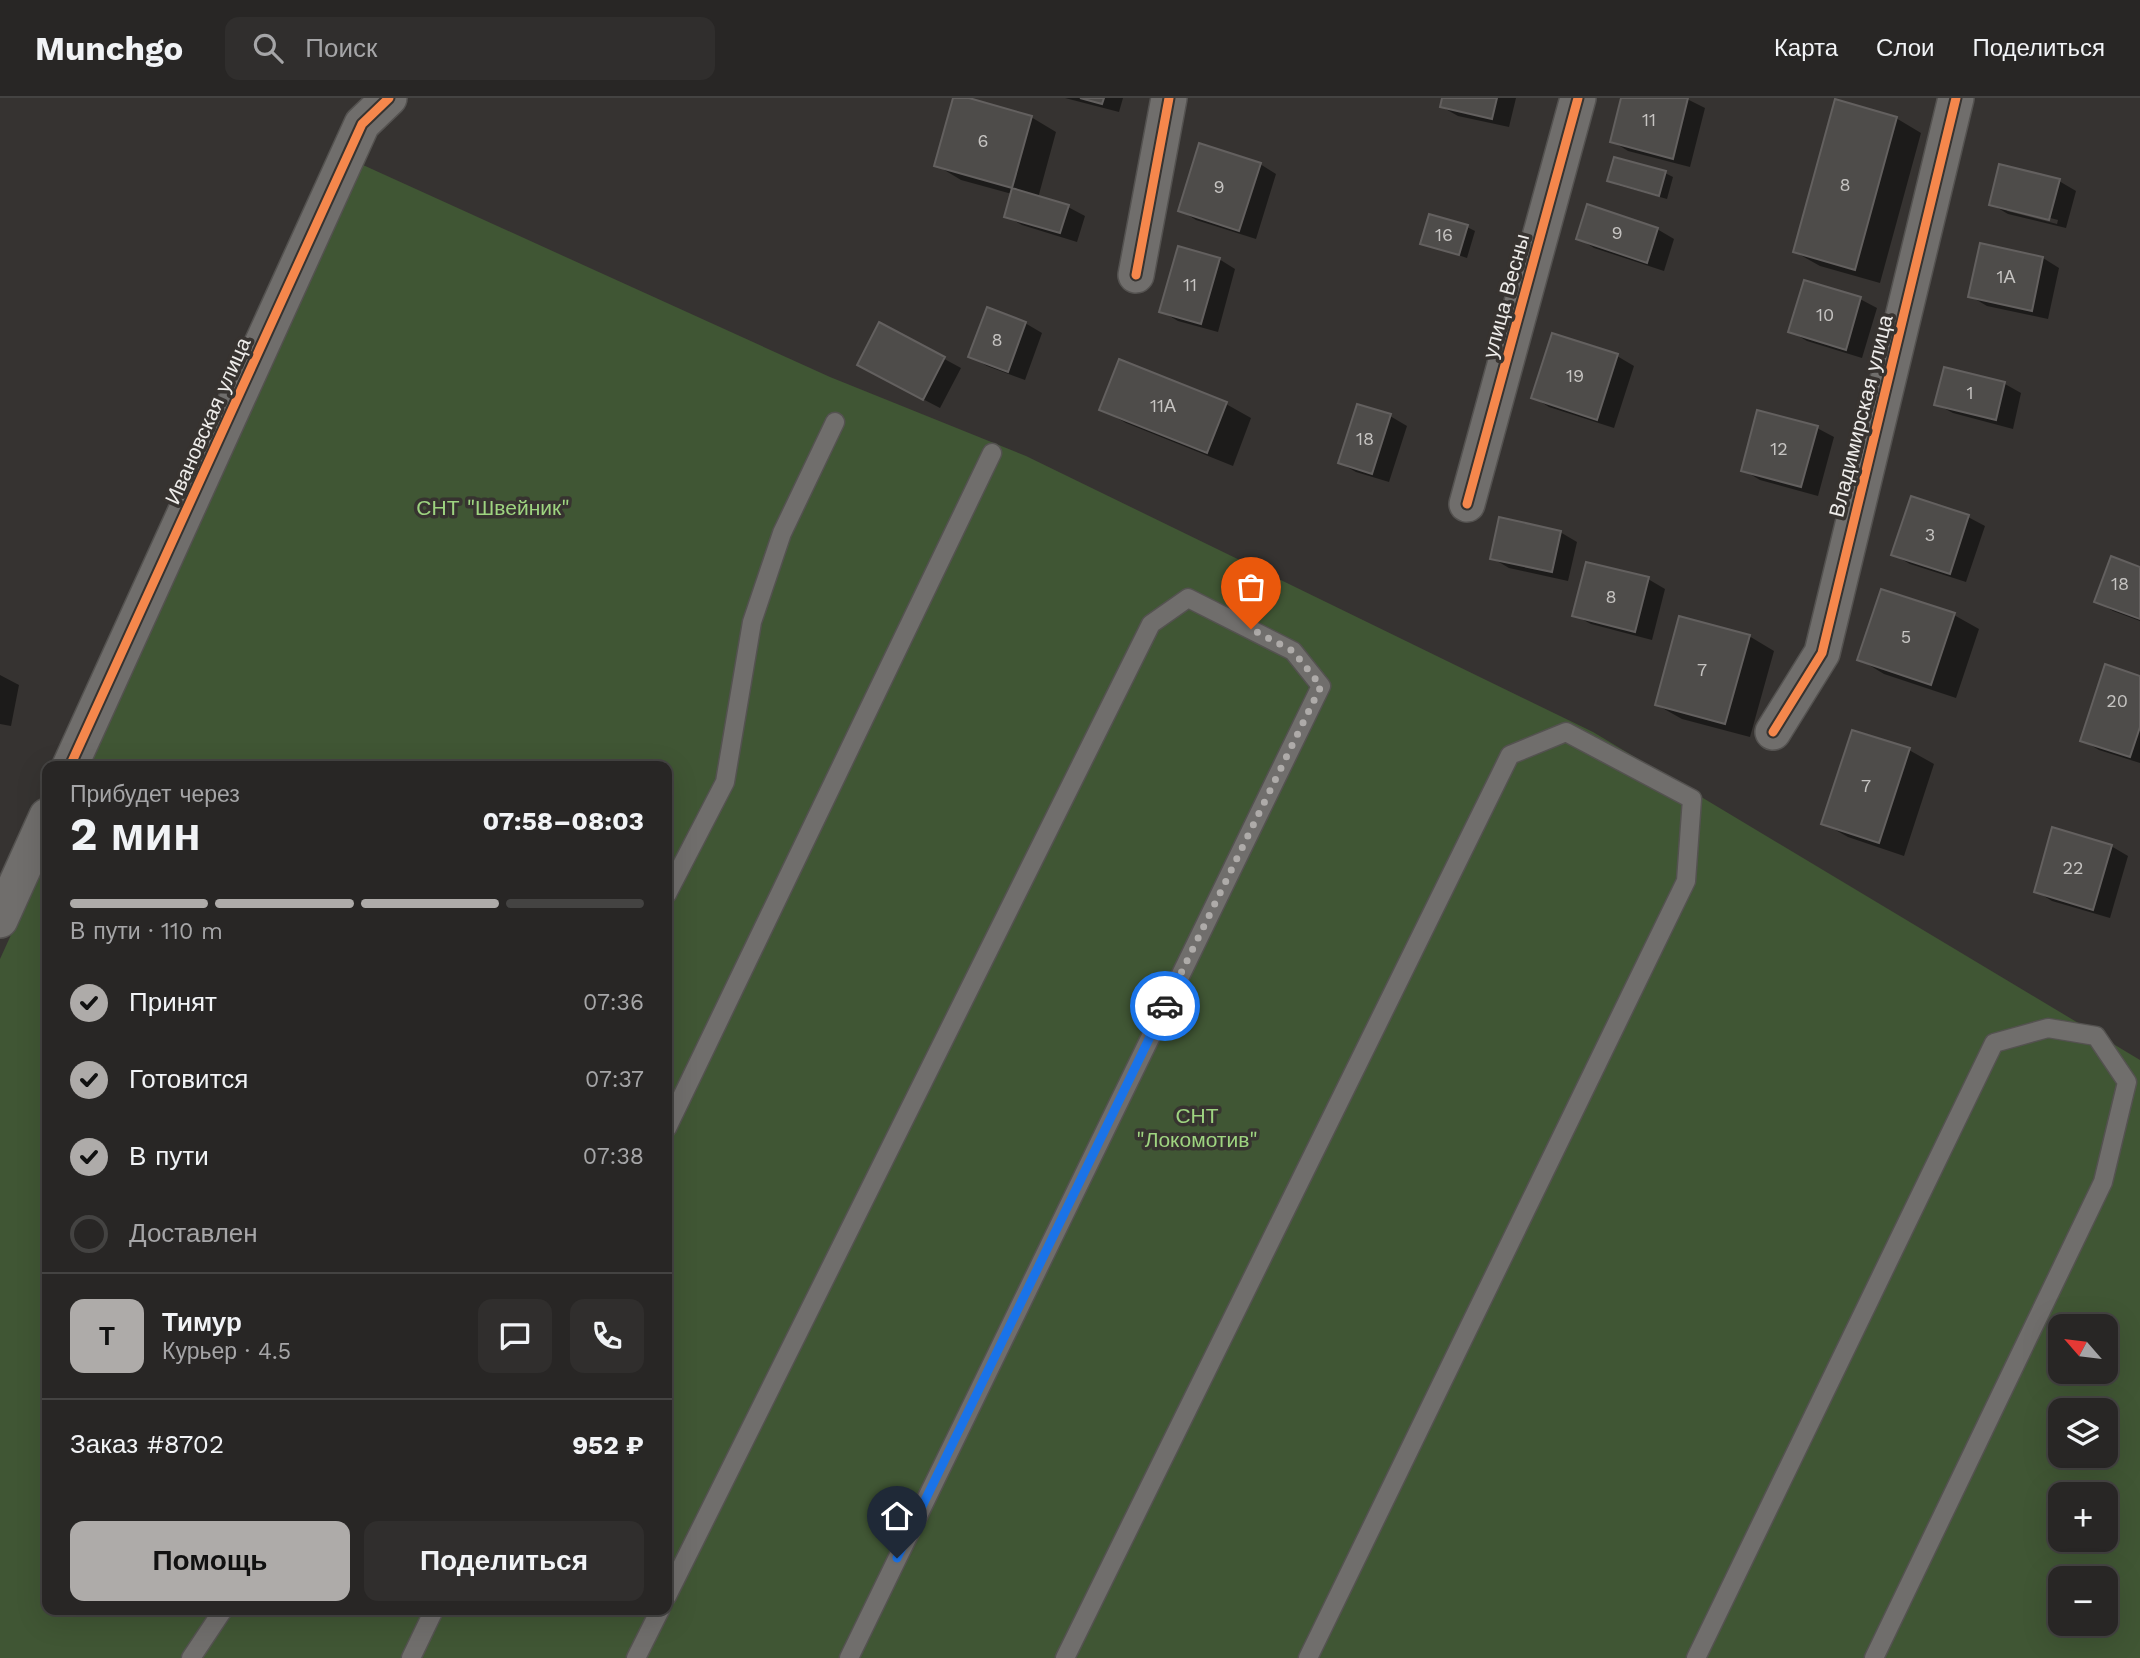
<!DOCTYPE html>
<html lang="ru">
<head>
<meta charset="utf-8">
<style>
  :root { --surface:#282625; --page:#302e2d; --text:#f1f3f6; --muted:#a5a5a7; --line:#444342; --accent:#aeaba9 }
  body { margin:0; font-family:"Work Sans",sans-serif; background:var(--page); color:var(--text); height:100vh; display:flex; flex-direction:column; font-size:26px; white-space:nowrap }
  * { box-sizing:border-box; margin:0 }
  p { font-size:23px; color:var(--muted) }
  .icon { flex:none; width:38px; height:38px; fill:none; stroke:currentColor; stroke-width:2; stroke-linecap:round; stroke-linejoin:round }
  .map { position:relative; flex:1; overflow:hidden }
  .sheet { position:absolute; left:42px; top:663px; width:630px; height:854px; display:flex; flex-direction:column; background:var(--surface); border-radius:14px; box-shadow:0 7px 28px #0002,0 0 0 2px var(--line) }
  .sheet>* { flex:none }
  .needle { width:46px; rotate:298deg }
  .fabs { position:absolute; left:2048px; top:1216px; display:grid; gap:14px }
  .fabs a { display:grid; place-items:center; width:70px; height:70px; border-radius:14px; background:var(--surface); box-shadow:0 7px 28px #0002,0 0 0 2px var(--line); font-size:35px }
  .pin { position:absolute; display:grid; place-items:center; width:60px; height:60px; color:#fff; margin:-72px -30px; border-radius:50% 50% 50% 0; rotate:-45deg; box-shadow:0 0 7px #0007 }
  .pin .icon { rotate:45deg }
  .courier { position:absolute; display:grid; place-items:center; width:70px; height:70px; margin:-35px; border:5px solid #1a73e8; border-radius:50%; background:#fff; color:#222; box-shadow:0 2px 9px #0007 }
  .overview em { font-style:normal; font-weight:700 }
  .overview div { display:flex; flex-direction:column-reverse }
  .overview { display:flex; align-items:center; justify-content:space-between; height:119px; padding:0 28px }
  h1 { font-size:46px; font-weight:700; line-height:52px }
  .bar { display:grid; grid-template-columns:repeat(4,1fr); gap:10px 7px; align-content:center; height:84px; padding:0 28px }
  .bar i { height:9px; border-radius:5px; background:var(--line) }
  .bar .on { background:var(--accent) }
  .bar p { grid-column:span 4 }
  .line { display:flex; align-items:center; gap:18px; padding:0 28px; border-top:2px solid var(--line) }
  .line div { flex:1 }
  .round { display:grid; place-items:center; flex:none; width:74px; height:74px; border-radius:14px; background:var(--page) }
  ol { padding:0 28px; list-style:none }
  li { display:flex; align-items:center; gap:21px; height:77px }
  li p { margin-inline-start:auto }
  li .icon { padding:7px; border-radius:50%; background:var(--accent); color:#111; stroke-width:4 }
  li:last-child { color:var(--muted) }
  li i { width:38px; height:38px; border:4px solid var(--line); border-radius:50% }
  .primary-button { display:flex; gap:14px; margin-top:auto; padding:14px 28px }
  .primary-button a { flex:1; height:80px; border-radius:14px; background:var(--accent); color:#111; font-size:28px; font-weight:700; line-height:80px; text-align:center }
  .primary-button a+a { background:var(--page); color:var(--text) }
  header { display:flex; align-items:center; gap:42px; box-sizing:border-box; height:98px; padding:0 35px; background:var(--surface); border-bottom:2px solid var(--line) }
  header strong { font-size:33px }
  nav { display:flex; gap:38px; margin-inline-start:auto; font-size:24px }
  .search { width:490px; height:63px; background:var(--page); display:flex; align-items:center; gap:18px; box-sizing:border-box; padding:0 24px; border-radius:14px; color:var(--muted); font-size:26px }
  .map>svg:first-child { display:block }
  .green { fill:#405634; fill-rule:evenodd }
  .shadow { fill:#0007; fill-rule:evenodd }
  .building { fill:#4e4c4a; stroke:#63605f; stroke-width:2 }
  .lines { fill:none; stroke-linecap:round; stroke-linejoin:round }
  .lane-casing { stroke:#545250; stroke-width:21 }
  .street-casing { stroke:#545250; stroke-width:38 }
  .lane { stroke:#706e6c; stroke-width:18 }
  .street { stroke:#706e6c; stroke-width:35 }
  .cycleway-casing { stroke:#373330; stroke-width:13 }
  .cycleway { stroke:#f5874c; stroke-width:9 }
  .done { stroke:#aeaba9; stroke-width:7; stroke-dasharray:0 12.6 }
  .route { stroke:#1a73e8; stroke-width:9 }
  .labels { text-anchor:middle; stroke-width:7; stroke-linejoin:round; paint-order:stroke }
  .number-label { font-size:18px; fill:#c6c4c2 }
  .street-label { font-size:21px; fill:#eeecea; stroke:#373330 }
  .park-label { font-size:21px; fill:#9ed480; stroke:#373330 }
</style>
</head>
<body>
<header>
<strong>Munchgo</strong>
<div class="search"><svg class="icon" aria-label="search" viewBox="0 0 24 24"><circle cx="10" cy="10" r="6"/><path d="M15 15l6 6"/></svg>Поиск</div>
<nav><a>Карта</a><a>Слои</a><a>Поделиться</a></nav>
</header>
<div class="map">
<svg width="2140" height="1560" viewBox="0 0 2140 1560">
  <rect width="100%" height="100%" fill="#363331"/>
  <path class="green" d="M363,67L830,279L1026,358L1593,634L2140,962V1560H0V861L47,758V1512H667V668H88ZM2060,1228H2105V1274H2060ZM2060,1312H2105V1358H2060ZM2060,1396H2105V1442H2060ZM2060,1480H2105V1526H2060Z"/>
  <path class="shadow" d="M954,0H963L1031,19L1056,34L1038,100L1068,109L1085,118L1077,144L1022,127L1006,118L1012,96L961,82L936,67Z
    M1065,0H1123L1119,14Z
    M1444,0H1516L1509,29L1458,18L1442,9Z
    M1623,0H1685L1705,10L1690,69L1628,53L1612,43Z
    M1896,20L1921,35L1880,185L1820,168L1795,154Z
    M1260,66L1276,76L1256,141L1196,122L1180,112Z
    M1665,75L1673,79L1667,101L1617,87L1609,82Z
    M2059,83L2076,93L2066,130L2008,116L1991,106ZM2007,109L2058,122L2057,126L2007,113Z
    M1467,129L1475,133L1467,160L1422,145Z
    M1657,131L1674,141L1664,173L1594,150L1578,140Z
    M1981,147L2043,160L2059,170L2048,221L1987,208L1970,198Z
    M1219,161L1235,171L1218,234L1178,223L1161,213Z
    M1860,201L1877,210L1862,260L1807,243L1790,233Z
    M1025,225L1042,235L1025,282L987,268L970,258Z
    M880,226L961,270L940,310L875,276Z
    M1617,258L1634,268L1614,330L1549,309L1533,299Z
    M1120,263L1226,306L1251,320L1233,368L1126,325L1101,311Z
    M1945,271L2005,286L2021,295L2013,331L1953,315L1936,306Z
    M1358,308L1390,318L1407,328L1389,384L1356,374L1340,365Z
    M1817,330L1834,339L1818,398L1760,382L1743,372Z
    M1968,419L1985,428L1966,484L1910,466L1894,457Z
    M1560,434L1577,444L1568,483L1509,470L1492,460Z
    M2140,471V523L2113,513L2096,503Z
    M1648,481L1665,491L1652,542L1591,526L1574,517Z
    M1954,517L1979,531L1956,600L1884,576L1859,561Z
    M1749,538L1774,553L1750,639L1682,621L1657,607Z
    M0,577L19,587L11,628L0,626Z
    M2140,579V665L2099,652L2082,642Z
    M1853,634L1909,652L1934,666L1904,758L1848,739L1823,725Z
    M2111,748L2128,758L2110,820L2052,803L2036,793Z"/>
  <path class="building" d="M953,0H969L1032,18L1012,90L934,68Z
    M1080,0H1104L1102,6Z
    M1442,0H1497L1492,21L1440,9Z
    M1621,0H1688L1673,61L1610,44Z
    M1835,1L1897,19L1855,172L1793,154Z
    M1199,45L1261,65L1239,133L1178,113Z
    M1614,59L1666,73L1659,98L1607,83Z
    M1999,66L2060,81L2049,122L1989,107Z
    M1012,90L1069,107L1060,135L1004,119Z
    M1587,106L1658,130L1647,165L1576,141Z
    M1429,116L1468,127L1459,157L1420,146Z
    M1980,145L2043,159L2032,213L1968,199Z
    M1178,148L1220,160L1201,226L1159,214Z
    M1804,182L1861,199L1846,252L1788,234Z
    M987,209L1026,224L1008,274L968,259Z
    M879,224L945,259L923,302L857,267Z
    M1552,235L1618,256L1597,322L1531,300Z
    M1119,261L1227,304L1207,355L1099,312Z
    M1944,269L2005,284L1996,322L1934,307Z
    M1357,306L1391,316L1372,376L1338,365Z
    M1757,312L1818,328L1801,389L1741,373Z
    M1911,398L1969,417L1950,476L1891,457Z
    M1499,419L1561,433L1552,474L1490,461Z
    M2111,458L2140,469V521L2094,504Z
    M1586,464L1649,479L1635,534L1572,518Z
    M1881,491L1955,515L1931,587L1857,562Z
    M1679,518L1750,537L1725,626L1655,607Z
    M2105,566L2140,578V629L2130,659L2080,643Z
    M1852,632L1910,650L1879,745L1821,726Z
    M2052,729L2112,747L2093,812L2034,794Z"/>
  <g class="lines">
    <defs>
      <path id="lane" d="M667,796L725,684L752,524L782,435L835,324
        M667,1030L992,355
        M667,1498L1151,526L1188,500L1293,553L1321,588L849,1560
        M191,1560L223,1512
        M411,1560L434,1512
        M636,1560L660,1512
        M1065,1560L1510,657L1566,634L1692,701L1686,783L1308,1560
        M1696,1560L1994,945L2048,930L2096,938L2127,984L2103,1084L1874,1560"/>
      <path id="street" d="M1136,177L1169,0
        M1467,406L1578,0
        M1773,634L1822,555L1956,0
        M70,668L362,26L389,0
        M0,822L47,718"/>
    </defs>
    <use href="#lane" class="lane-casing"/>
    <use href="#street" class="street-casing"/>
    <use href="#lane" class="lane"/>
    <use href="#street" class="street"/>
    <defs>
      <path id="cycleway" d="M1136,177L1169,0
        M1467,406L1578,0
        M1773,634L1822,555L1956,0
        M70,668L362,26L389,0"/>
    </defs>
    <use href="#cycleway" class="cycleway-casing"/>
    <use href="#cycleway" class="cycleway"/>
  </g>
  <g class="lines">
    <path class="done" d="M1165,908L1321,588L1293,553L1251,531"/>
    <path class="route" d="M897,1460L1165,908"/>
  </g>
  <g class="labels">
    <g class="number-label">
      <text x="1649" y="28">11</text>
      <text x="983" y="49">6</text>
      <text x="1845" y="93">8</text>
      <text x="1219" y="95">9</text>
      <text x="1617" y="141">9</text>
      <text x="1444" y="143">16</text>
      <text x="2006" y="185">1А</text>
      <text x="1190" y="193">11</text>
      <text x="1825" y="223">10</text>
      <text x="997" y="248">8</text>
      <text x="1575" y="284">19</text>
      <text x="1970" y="301">1</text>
      <text x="1163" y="314">11А</text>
      <text x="1365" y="347">18</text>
      <text x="1779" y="357">12</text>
      <text x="1930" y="443">3</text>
      <text x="2120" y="492">18</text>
      <text x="1611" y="505">8</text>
      <text x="1906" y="545">5</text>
      <text x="1702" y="578">7</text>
      <text x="2117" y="609">20</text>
      <text x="1866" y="694">7</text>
      <text x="2073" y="776">22</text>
    </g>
    <g class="street-label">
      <text transform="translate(1506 198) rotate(-75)" y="7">улица Весны</text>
      <text transform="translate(1861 318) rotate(-76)" y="7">Владимирская улица</text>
      <text transform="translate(208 323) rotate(-66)" y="7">Ивановская улица</text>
    </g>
    <g class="park-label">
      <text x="493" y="417">СНТ "Швейник"</text>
      <text x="1197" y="1025">СНТ<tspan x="1197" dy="24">"Локомотив"</tspan></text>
    </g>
  </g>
</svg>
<div class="fabs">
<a><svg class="needle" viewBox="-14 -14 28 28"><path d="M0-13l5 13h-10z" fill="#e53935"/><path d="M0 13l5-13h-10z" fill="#a5a5a7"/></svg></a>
<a><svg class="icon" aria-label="layers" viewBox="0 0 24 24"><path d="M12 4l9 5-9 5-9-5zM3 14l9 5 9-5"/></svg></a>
<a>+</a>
<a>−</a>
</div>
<div class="pin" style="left:1251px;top:531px;background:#ea580c"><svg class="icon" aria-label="bag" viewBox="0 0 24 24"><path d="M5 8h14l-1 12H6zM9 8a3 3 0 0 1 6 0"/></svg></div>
<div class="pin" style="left:897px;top:1460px;background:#1f2937"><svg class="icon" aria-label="home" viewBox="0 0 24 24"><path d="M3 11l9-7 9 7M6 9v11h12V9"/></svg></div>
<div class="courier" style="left:1165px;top:908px"><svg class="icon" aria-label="car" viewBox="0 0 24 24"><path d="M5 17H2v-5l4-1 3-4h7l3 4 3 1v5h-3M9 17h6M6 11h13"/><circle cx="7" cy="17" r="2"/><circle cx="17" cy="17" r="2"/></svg></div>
<section class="sheet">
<div class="overview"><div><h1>2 мин</h1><p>Прибудет через</p></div><em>07:58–08:03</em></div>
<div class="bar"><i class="on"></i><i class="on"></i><i class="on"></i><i></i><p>В пути · 110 m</p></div>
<ol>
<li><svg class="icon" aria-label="check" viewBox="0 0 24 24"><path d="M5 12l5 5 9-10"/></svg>Принят<p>07:36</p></li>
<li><svg class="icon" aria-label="check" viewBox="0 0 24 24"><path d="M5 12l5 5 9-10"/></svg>Готовится<p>07:37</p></li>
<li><svg class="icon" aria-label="check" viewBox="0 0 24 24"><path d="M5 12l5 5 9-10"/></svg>В пути<p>07:38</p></li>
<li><i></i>Доставлен</li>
</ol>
<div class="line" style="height:126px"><b class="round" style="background:var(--accent);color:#111">Т</b><div><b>Тимур</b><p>Курьер · 4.5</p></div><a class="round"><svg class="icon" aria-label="chat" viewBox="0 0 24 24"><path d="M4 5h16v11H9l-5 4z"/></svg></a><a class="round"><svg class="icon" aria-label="phone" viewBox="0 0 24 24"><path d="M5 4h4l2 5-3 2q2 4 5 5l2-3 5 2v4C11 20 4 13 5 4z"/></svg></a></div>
<div class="line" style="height:91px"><div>Заказ #8702</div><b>952 ₽</b></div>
<div class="primary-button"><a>Помощь</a><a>Поделиться</a></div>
</section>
</div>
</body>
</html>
